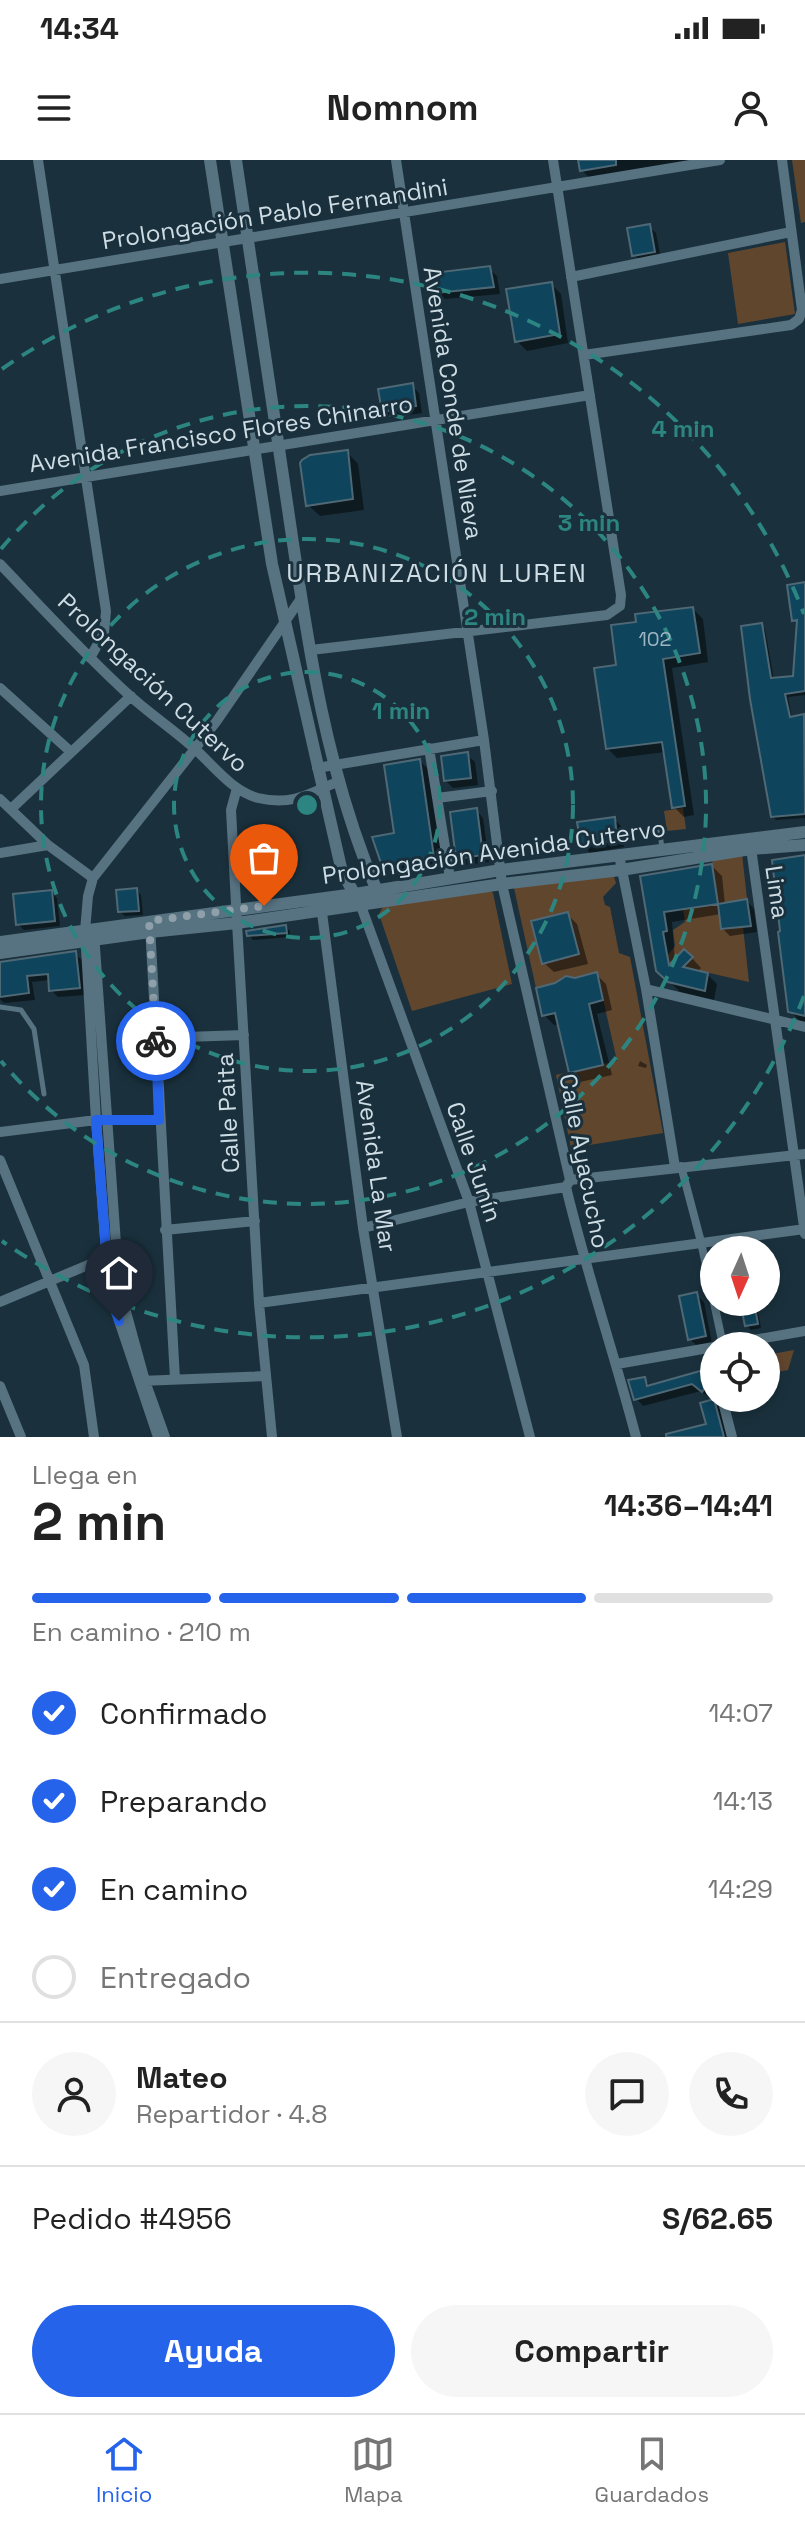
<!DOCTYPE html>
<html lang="es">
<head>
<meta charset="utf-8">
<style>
  :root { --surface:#fff; --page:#f6f6f6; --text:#222; --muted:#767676; --line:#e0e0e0; --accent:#2563eb }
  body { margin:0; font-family:"Space Grotesk",sans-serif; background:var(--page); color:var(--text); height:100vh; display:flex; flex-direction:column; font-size:30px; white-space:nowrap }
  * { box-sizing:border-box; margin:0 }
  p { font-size:26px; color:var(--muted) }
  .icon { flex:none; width:44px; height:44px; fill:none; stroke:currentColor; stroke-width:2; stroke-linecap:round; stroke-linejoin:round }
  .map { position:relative; height:1277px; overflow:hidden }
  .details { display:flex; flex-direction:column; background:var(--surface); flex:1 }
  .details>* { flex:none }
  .needle { width:52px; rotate:183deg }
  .tools { position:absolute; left:700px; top:1076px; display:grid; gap:16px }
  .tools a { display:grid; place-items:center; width:80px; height:80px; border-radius:50%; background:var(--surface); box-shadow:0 4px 12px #0003; font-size:40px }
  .pin { position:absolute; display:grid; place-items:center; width:68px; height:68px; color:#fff; margin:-82px -34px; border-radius:50% 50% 50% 0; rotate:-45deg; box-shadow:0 0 8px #0007 }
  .pin .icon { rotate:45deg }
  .courier { position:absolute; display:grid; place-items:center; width:80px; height:80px; margin:-40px; border:6px solid #2563eb; border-radius:50%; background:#fff; color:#222; box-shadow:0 2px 10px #0007 }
  .summary em { font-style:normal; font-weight:800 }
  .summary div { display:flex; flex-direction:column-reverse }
  .summary { display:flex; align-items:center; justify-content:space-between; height:136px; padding:0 32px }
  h1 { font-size:52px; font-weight:800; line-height:60px }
  .bar { display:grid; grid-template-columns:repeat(4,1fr); gap:12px 8px; align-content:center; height:96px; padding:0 32px }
  .bar i { height:10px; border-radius:6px; background:var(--line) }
  .bar .on { background:var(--accent) }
  .bar p { grid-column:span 4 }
  .line { display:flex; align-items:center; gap:20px; padding:0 32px; border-top:2px solid var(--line) }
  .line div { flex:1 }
  .round { display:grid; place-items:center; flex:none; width:84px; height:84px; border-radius:42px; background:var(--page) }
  ol { padding:0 32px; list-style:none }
  li { display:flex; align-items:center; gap:24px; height:88px }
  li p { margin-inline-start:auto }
  li .icon { padding:8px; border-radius:50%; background:var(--accent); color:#fff; stroke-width:4 }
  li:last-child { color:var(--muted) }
  li i { width:44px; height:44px; border:4px solid var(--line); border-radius:50% }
  .button { display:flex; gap:16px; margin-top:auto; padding:16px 32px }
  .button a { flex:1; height:92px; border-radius:48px; background:var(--accent); color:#fff; font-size:32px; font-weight:800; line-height:92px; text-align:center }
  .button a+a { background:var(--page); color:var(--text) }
  .status { display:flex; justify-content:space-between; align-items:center; height:56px; padding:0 40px; background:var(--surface); direction:ltr }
  .status svg { height:22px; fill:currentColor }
  header { display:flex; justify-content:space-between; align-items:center; height:104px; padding:0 32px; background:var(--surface); font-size:36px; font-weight:800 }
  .menu { display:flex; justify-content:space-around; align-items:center; height:112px; border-top:2px solid var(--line); background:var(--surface); font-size:22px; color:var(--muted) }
  .menu a { display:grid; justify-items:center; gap:4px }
  .menu .on { color:var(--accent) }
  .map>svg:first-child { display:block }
  .green { fill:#61462e; fill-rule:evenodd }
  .shadow { fill:#0007 }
  .building { fill:#0e445c; stroke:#4f6875; stroke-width:2 }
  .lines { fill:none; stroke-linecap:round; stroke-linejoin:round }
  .service { stroke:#577280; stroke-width:5 }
  .pedestrian { stroke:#577280; stroke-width:8 }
  .minor { stroke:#577280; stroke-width:10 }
  .tertiary { stroke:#577280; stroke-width:12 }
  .done { stroke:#8fa0aa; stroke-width:8; stroke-dasharray:0 14.4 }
  .route { stroke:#2563eb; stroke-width:10 }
  .ring { fill:none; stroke:#2c8580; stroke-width:4; stroke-dasharray:14 10 }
  .labels { text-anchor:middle; stroke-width:6; stroke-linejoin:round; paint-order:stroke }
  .number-label { font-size:20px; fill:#9eb6c2 }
  .street-label { font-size:24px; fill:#cedce4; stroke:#1a313d }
  .neighbourhood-label { font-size:26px; letter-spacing:2px; fill:#cedce4; stroke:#1a313d }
  .centre { fill:#2c8580; stroke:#1a313d; stroke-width:4 }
  .ring-label { font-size:24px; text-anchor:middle; font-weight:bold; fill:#2c8580; stroke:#1a313d; stroke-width:6; stroke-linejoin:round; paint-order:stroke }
</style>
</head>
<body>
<div class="status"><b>14:34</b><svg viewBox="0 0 49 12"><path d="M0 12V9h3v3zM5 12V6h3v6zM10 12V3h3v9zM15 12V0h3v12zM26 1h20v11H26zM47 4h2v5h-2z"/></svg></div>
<header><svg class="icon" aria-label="menu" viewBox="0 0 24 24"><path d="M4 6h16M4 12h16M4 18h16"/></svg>Nomnom<svg class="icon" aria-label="person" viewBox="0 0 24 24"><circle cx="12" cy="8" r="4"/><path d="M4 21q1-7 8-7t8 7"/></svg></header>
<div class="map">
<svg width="805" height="1277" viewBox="0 0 805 1277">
  <rect width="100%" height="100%" fill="#1a313d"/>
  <path class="green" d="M792,0H805V62L801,63Z
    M785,82L795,154L738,164L728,93Z
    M683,648L686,669L667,671L664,651Z
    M742,694L747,739L718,744L721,769L743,767L749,822L683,807L693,797L684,789L668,805L667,796L675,786L673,770L685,762L683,749L717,744L712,699Z
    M613,714L616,723L603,737L605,745L610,747L619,793L630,797L663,973L571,988L556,915L617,901L597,812L575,818L566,816L555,823L536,828L514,728ZM568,752L579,794L542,803L531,762Z
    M486,728L493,733L512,824L412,851L379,754L385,743Z
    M794,1190L788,1210L766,1214V1195Z"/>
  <path class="shadow" d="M580,0H711L596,25L582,10Z
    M649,66L656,73L661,99L642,102L634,95Z
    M489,109L497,116L500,134L445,139L438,132Z
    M551,124L561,134L568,183L527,191L517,181Z
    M412,226L419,233L422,253L391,258L384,251Z
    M347,292L358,304L364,350L320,356L308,345Z
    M805,424V535L788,537L792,559L803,557L805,559V658L776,660L772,656L761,465L765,469L774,520L795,518L799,465L794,460Z
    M693,449L703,459L708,502L672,508L694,655L684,657L674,647L666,592L617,598L607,588L618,507L638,464Z
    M467,595L475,602L478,625L453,628L446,621Z
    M420,601L430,611L443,706L394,715L384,705L396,675Z
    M476,650L483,658L489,702L465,705L458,698Z
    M614,659L621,666L624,687L590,693L583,685Z
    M805,697V866L790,851Z
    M712,706L722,716L725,745L747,741L754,749L757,772L730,776L723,769L721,754L672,762L675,801L692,798L701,808L697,812L707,814L717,824L714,840L680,832L658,810L642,718Z
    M136,730L141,735L143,755L125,756L120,752Z
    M51,732L57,738L60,766L24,770L18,764Z
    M567,754L577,764L588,804L554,812L544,803Z
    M286,767L290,771V777L253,780L249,775Z
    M75,794L82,800L85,835L58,837L51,830L50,820L32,822L35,840L4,843L0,839V803Z
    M596,814L606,824L612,850L597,854L612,915L580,922L570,912L559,864L554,865L544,855L575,820Z
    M640,901L647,905L646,908L638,906Z
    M696,1135L704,1142L712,1183L697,1186L690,1179Z
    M742,1142H756L761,1168L751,1170L747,1165Z
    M707,1212L714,1220V1232L710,1238L701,1231L643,1246L636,1238L644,1219L651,1226Z
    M714,1242L721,1249L728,1277H662L709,1265Z"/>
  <path class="building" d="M578,0H616V5L580,11Z
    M650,64L655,92L632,96L627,68Z
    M490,106L494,127L436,133L433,113Z
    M552,122L560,174L515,182L506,129Z
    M413,223L416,246L382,252L378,229Z
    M348,290L353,339L306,346L300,303L302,300L310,295Z
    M805,422V531L785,534L790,557L804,554L805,654L771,657L750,539L741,466L762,463L771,518L793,516L797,460L792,461L787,425Z
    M693,447L700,493L663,499L685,646L672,648L662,582L606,589L594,508L616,505L611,465L636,462L635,454Z
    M468,592L471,618L444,621L441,596Z
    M420,599L434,697L382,706L372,677L394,673L384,605Z
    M477,648L483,695L456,699L450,652Z
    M615,657L617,680L581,686L577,662Z
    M805,695V856L788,852L778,772L780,771L772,700Z
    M712,704L718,744L664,752L667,771L663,772L669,805L684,789L693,797L683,807L708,813L705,831L668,822L656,811L640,716Z
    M137,728L139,751L118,752L116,730Z
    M52,730L55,761L16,765L13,734Z
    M747,739L751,766L721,769L718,744Z
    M568,752L579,794L542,804L531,761Z
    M286,765L287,773L247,776L246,771Z
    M76,791L80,828L49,831L48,814L27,816L29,833L0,837V802Z
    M597,812L603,840L589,844L603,905L569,913L555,853L542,856L536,828L555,823L566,816L575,818Z
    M697,1132L706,1176L688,1180L679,1136Z
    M740,1142H754L758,1164L745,1166Z
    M707,1209L710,1221L702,1232L692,1224L634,1240L628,1220L645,1217L647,1226Z
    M714,1239L724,1277H666V1274L706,1264L700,1243Z"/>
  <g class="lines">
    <path class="service" d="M659,666L662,688
      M0,847L21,850L34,869L44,934"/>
    <path class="pedestrian" d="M681,1006L701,1082L723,1185"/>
    <path class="minor" d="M38,0L106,451L104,473L90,498
      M396,0L484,580L502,724L570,1020L566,1027C586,1111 614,1193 636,1277
      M571,117L791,72
      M0,119L720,0
      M584,195L791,165L799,159L802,150L782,0
      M0,331L590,235
      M0,404C42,448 84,494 129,535C150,554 174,570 195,589C214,606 232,631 258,638C292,646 309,634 339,621
      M311,490L607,455L620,446L621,435L553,0
      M0,528L71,592
      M429,588L450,718
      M317,608L484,580
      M237,628L231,650L237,763L259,1143L272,1277
      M437,638L492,631
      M0,639L48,685L93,718
      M11,649L131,536
      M750,681L805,1074
      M0,693L48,685
      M619,695L646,829L675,1007
      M321,745L363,1068L397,1277
      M361,746L469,1042L530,1277
      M150,766L175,1219
      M94,773L119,1126L145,1221L165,1277
      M646,829L805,867
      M156,878L244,875
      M0,972L96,960H159
      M0,1000L84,1205L94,1277
      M570,1020L805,994
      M363,1068L469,1042L566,1027
      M165,1070L255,1061
      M0,1142L107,1097
      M259,1143L805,1069
      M719,1186L805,1171
      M710,1188L714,1204
      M617,1204L714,1187
      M140,1221L266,1216
      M0,1226L21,1277
      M722,1238L732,1277
      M158,1277L109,1131L96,960L85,771L88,736L93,718L216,562L302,437"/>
    <path class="tertiary" d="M210,0L272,404L342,712L358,740
      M236,0C252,112 270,224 286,336C306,471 323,604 377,731
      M0,782L355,734L501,710L805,672
      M0,793L150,772L237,763L502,724L621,710L751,689L805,685"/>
  </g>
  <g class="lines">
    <path class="done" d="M156,881L149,761L264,746"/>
    <path class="route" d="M119,1161L109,1131L96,960H159L156,881"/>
  </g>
  <g class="ring">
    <circle cx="307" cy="645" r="133"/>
    <circle cx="307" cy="645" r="266"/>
    <path d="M1 389A399 399 0 1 1 1 901"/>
    <path d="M804 836A532 532 0 0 1 2 1081M2 209A532 532 0 0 1 804 454"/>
  </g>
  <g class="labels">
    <g class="number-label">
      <text x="655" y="486">102</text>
    </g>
    <g class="street-label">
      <text transform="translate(275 54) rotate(-9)" y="8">Prolongación Pablo Fernandini</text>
      <text transform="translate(453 243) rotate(81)" y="8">Avenida Conde de Nieva</text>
      <text transform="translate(221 274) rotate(-9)" y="8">Avenida Francisco Flores Chinarro</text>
      <text transform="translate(153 523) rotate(43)" y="8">Prolongación Cutervo</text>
      <text transform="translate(494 692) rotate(-8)" y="8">Prolongación Avenida Cutervo</text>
      <text transform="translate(777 732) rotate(82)" y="8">Lima</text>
      <text transform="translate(228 953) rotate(-93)" y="8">Calle Paita</text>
      <text transform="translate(584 1001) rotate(79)" y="8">Calle Ayacucho</text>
      <text transform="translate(474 1002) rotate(71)" y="8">Calle Junín</text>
      <text transform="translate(376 1006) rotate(82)" y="8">Avenida La Mar</text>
    </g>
    <g class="neighbourhood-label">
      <text x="437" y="422">URBANIZACIÓN LUREN</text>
    </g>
  </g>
  <circle cx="307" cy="645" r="12" class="centre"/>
  <g class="ring-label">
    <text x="683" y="277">4 min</text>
    <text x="589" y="371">3 min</text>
    <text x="495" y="465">2 min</text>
    <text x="401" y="559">1 min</text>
  </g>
</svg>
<div class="tools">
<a><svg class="needle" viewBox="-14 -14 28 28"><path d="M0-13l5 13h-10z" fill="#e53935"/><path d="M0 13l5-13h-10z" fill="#767676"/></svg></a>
<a><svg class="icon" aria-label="locate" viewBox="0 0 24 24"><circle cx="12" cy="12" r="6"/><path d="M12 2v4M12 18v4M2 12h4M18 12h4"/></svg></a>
</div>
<div class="pin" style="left:264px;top:746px;background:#ea580c"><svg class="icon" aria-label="bag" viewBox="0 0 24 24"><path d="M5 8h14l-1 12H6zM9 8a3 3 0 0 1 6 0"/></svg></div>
<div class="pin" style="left:119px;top:1161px;background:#1f2937"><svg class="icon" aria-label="home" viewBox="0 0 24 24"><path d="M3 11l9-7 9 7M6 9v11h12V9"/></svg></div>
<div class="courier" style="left:156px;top:881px"><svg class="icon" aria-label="bike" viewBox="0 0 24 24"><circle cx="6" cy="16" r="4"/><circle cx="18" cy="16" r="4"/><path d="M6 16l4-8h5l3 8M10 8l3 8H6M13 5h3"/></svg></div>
</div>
<section class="details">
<div class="summary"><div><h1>2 min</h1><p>Llega en</p></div><em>14:36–14:41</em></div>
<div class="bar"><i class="on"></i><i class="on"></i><i class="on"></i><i></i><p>En camino · 210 m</p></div>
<ol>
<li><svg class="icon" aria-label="check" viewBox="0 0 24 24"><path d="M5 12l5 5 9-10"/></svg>Confirmado<p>14:07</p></li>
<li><svg class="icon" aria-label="check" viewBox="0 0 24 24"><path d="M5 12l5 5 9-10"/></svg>Preparando<p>14:13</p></li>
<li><svg class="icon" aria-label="check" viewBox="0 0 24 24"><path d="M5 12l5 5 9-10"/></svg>En camino<p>14:29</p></li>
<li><i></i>Entregado</li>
</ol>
<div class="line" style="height:144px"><a class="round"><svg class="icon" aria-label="person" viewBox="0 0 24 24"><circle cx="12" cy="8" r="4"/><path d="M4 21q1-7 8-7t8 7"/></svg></a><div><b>Mateo</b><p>Repartidor · 4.8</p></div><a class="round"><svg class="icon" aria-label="chat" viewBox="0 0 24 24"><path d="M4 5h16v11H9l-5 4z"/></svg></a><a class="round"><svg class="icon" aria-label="phone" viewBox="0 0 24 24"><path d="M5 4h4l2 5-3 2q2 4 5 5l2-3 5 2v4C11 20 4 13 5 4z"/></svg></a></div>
<div class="line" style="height:104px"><div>Pedido #4956</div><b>S/62.65</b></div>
<div class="button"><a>Ayuda</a><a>Compartir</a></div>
</section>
<nav class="menu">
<a class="on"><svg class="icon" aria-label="home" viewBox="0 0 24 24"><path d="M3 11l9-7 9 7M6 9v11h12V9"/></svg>Inicio</a>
<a><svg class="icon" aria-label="map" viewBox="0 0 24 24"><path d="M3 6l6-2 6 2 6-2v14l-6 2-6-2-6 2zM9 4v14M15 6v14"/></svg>Mapa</a>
<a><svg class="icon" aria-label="saved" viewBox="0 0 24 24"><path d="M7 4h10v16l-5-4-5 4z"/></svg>Guardados</a>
</nav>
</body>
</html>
